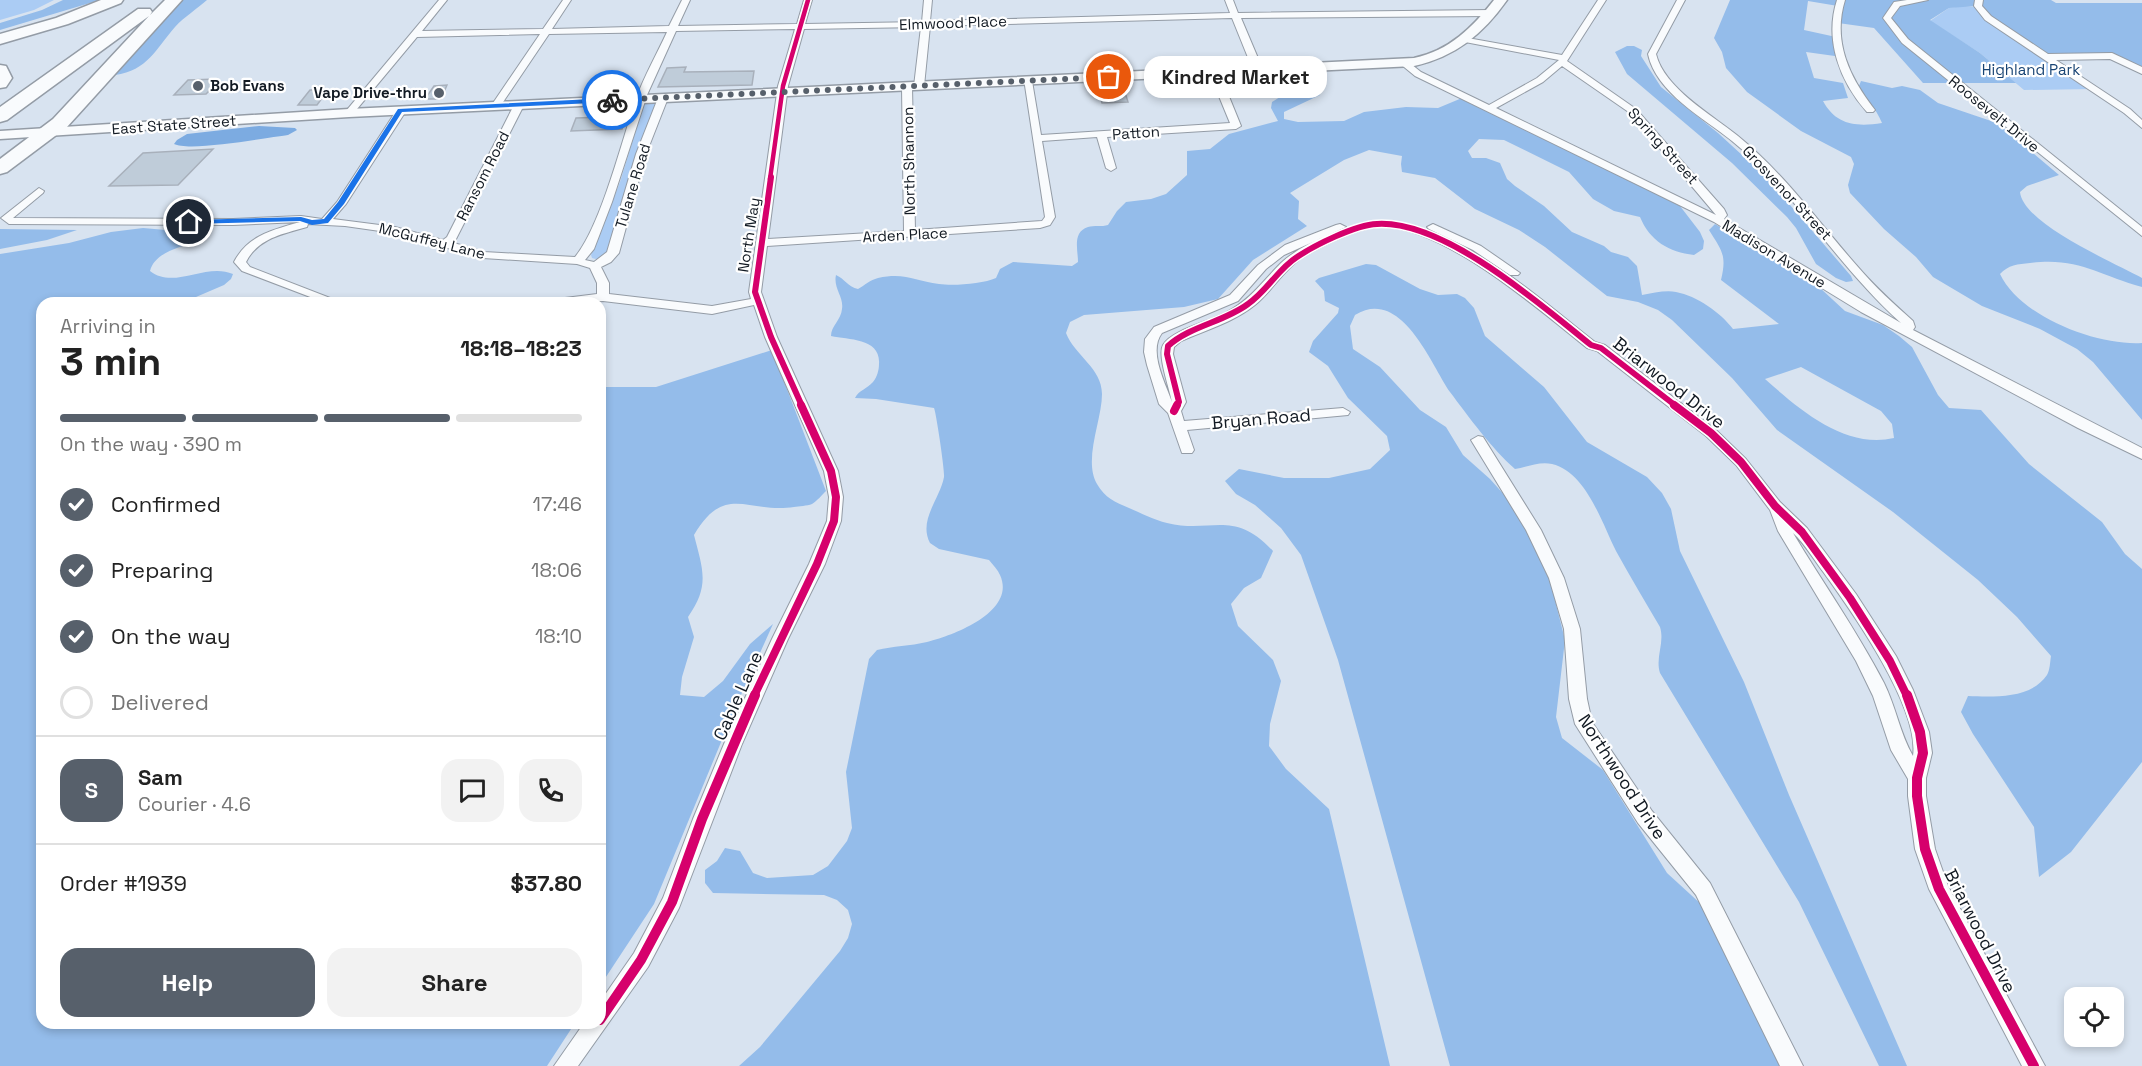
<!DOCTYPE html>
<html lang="en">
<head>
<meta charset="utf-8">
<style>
  :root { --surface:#fff; --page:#f2f2f2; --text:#222; --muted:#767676; --line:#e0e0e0; --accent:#57606b }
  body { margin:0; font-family:"Space Grotesk",sans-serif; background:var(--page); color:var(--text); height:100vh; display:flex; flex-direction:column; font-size:22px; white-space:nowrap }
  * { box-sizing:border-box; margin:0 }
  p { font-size:20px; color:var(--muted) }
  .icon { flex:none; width:33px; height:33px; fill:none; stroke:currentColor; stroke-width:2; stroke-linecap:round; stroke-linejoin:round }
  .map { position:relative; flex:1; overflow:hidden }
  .panel { position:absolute; left:36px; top:297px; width:570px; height:732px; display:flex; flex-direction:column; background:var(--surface); border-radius:18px; box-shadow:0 3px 9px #0003 }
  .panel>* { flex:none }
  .controls { position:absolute; left:2064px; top:987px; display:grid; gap:12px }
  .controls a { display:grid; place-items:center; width:60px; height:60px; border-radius:12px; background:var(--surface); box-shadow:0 3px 9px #0003; font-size:30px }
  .pin { position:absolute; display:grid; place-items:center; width:51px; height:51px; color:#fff; margin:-26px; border:3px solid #fff; border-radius:50%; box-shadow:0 2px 6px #0007 }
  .courier { position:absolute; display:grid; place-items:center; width:60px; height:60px; margin:-30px; border:4px solid #1a73e8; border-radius:50%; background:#fff; color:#222; box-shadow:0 2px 8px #0007 }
  .bubble { position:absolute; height:42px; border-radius:18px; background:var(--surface); box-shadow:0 3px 9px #0003; font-size:20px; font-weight:800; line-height:42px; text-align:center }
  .head em { font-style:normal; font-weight:800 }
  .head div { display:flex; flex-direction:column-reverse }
  .head { display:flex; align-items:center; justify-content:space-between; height:102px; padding:0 24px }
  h1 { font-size:39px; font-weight:800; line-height:45px }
  .bar { display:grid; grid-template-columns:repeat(4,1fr); gap:9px 6px; align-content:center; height:72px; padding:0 24px }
  .bar i { height:8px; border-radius:4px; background:var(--line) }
  .bar .current { background:var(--accent) }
  .bar p { grid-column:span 4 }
  .line { display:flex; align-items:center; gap:15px; padding:0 24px; border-top:2px solid var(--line) }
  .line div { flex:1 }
  .round { display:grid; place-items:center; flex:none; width:63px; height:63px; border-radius:18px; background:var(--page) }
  ol { padding:0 24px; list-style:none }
  li { display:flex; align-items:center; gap:18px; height:66px }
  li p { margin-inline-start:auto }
  li .icon { padding:6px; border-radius:50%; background:var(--accent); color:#fff; stroke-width:4 }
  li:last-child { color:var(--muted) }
  li i { width:33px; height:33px; border:3px solid var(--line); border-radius:50% }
  .cta { display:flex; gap:12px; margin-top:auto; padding:12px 24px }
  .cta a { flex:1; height:69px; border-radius:18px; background:var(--accent); color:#fff; font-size:24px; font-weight:800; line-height:69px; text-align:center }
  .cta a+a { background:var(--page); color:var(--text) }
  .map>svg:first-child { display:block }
  .green { fill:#abccf4 }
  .forest { fill:#94bcea; fill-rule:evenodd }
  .water { fill:#7cabe1 }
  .building { fill:#bfccd9; stroke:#a8b0bb; stroke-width:1.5 }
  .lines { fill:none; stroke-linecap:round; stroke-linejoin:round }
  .street-casing { stroke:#949ca6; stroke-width:2 }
  .secondary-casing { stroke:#949ca6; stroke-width:3 }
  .highway-casing { stroke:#949ca6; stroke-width:3 }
  .street { fill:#f9fbfd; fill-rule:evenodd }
  .secondary { fill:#f9fbfd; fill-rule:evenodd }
  .highway { fill:#f9fbfd; fill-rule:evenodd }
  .cycleway-far3-casing { stroke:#fff; stroke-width:7 }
  .cycleway-far2-casing { stroke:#fff; stroke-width:9 }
  .cycleway-far1-casing { stroke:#fff; stroke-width:11 }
  .cycleway-casing { stroke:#fff; stroke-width:14 }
  .cycleway-far3 { stroke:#d6006c; stroke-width:4.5 }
  .cycleway-far2 { stroke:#d6006c; stroke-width:6 }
  .cycleway-far1 { stroke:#d6006c; stroke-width:8 }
  .cycleway { stroke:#d6006c; stroke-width:10 }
  .route { fill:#1a73e8 }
  .done { stroke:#57606b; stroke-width:6; stroke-dasharray:0 10.8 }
  .poi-dot { fill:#57606b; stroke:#fff; stroke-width:2 }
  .labels { text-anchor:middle; stroke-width:4.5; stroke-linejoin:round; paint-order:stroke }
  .far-street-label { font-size:15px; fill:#121a23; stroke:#fff }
  .far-park-label { font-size:15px; fill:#184474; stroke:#fff }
  .far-poi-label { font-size:15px; font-weight:bold; fill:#121a23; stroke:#fff; text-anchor:start }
  .street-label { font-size:18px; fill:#121a23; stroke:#fff }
</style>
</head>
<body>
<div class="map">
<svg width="2142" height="1066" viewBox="0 0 2142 1066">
  <rect width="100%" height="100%" fill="#d8e3f0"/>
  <path class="green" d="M0,0H54L34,10L0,20Z
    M1963,6L1975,7L2093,89L2024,90L1980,53L1930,21L1949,8Z
    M644,104H656L611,251C604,257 600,261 592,258L591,255L620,182Z"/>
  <path class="forest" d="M63,0H100L0,30V23L42,10Z
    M183,0H207C197,9 184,17 175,27C155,50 148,70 115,75L136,45Z
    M1730,0H2051L2056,3H2142V72L2123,59L2047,57L1977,6L1949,8L1930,20L1980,53L2016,83H1923L1874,28L1838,23V6L1808,1L1804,30L1836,37L1842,57L1806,52L1814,78L1843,83L1848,98L1823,101C1836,125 1856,127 1882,123C1875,106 1867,102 1859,86L1861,81L1892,88L1902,86L1920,90L1938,103L1997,123L2059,175L2027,186L2020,192C2023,224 2115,263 2142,278V287C2098,275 2079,257 2030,263C2018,264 2008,265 2000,274C2020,317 2098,346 2142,343V420L2093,362L2077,349L2040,329L1982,306L1933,277L1916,257L1884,229L1850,193L1848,185L1854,164L1851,157L1801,131L1747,92L1726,68L1722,52L1714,38Z
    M1627,46H1634L1642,50L1641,56L1661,87L1718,133L1766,177L1851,276L1853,281L1846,282L1836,278L1816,264L1796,228L1787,217L1732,163L1627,74L1615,52Z
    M1312,91L1319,92L1320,95L1284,112V119L1298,122L1344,121L1364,112L1406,107L1438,108L1462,98L1680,206L1700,232L1704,241L1703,249L1694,255C1669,252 1650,241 1640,217L1614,211L1593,199L1569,172L1504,140L1479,139L1468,151L1472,158H1486L1500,163L1507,179L1515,186L1544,206L1572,232L1604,246L1611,252L1628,257L1637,266L1642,295C1653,293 1666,290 1676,292C1697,296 1720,312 1733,329L1779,324L1721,280C1727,255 1722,251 1709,230L1715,224L1819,287L1845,311L1883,325L1899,336L1912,347L1938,395L1949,408L1981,410L2029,464L2102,522L2125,554L2142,569V762L2071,852L2039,877L2034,827L1973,734L1961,712L1968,696C1993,697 2031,699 2047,675C2050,670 2050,662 2051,656L2017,617L1978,580L1893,512L1777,430L1732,378L1672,320L1658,310L1638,302L1607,296L1545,247L1519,230L1475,209L1435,178L1402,172L1401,164L1402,156L1369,150L1344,160L1290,193L1299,201L1298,219L1307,226L1253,260L1218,299L1184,307L1084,315L1070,322L1066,333C1075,356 1102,368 1102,394C1102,420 1083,460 1097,484C1105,498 1115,502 1129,508C1141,513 1154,520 1167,523C1212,534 1233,508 1273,551L1261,578L1244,588L1231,604L1238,626L1273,660L1281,681L1270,724L1269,746L1286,769L1329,809L1390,1066H739L760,1047L840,951L848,938L852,924L848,910L837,900L824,895L713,893L705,883V870L717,861L725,848L740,851L753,873L767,878L813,875L828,866L847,841L852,828L846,772L869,659L877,650C893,646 910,646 927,642C952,636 1017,612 1000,575C998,570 993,565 989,560L939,549L930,543C918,520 940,499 944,477C945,472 936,412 934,408L876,399L855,398C859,390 867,389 873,382C877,377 879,370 879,364C881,338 849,340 831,336C831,326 841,320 842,309C844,297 833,288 836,275C845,279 848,287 858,289C865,285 870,280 878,278C905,272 915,281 939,284C953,286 983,284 996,278L1000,269L1013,262L1072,266L1078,262C1078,250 1072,232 1088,227C1094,225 1102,227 1108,225L1117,211L1126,202L1151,199L1166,194L1187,175V151L1210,149L1229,134L1278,121L1271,108L1272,102L1280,97ZM1801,367L1881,411L1892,424L1894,438C1845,449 1800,410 1765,379Z
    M143,228L200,233L205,235L200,240C183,247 155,251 150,271C174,290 206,262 233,274L231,279L224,285L182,303H42V1023H575L547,1066H0V254L69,243L111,232Z
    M0,229L77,230L47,240L0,249Z
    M1366,264L1376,265L1420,289L1438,295L1457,294L1465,298L1474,308L1485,336L1544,387L1587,442L1647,477L1662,493L1671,509L1680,551L1744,682L1789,795L1907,1066H1879L1799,902L1660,673C1655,657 1665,643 1660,627C1645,602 1630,576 1616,551C1602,523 1586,472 1552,464C1540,461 1527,467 1515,469C1492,449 1468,416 1450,392C1431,364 1401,286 1355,315L1350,326L1353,349L1380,367L1420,410L1446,427L1463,455L1490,479L1516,508L1545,560L1565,640L1556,717L1562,738L1603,770L1667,873L1702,905L1783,1066H1450L1338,660L1301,555L1281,528L1255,505L1236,494L1225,481L1239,469L1284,478H1329L1370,469L1390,450L1387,436L1348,398L1328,366L1309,352L1313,341L1338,313L1339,308L1325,301L1324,291L1315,281L1319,278Z
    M772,350L826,491C822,495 817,501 812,504C807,506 799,506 794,507C748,514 725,482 694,535C703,570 710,586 688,617L694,637L682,677L680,695L704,697L723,681L750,644L773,624L736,706L654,904L600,986V387H656Z"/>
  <path class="water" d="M259,126L295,128L297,130L288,135C265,138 190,152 174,144L177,140L187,134Z"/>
  <path class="building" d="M686,67L684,72L754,71L752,85L658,87L667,68Z
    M216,79L212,83H217L206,94L174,95L188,80Z
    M447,85L441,99H425L434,86Z
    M1118,86H1123L1128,102L1102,103L1097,87Z
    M310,90H328L317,105H298Z
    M628,111L622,129L571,131L576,118L605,117L606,112Z
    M213,149L178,185L109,186L143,153Z"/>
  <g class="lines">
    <defs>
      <path id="street" d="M439,0H447L422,31L543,29L563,0H571L552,29L669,26L682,0H690L678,26L797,24L804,0H812L805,24L922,22L924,0H932L930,21L1230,13L1225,0H1233L1238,13L1491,10L1495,13L1491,16L1241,18L1263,70L1258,73L1253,70L1232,18L930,26L924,86L919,89L914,86L921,27L804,29L788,86L768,239L904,231L902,87L907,84L912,87L915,230L1042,221L1045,217L1024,79L1032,81L1041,135L1230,123L1209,72L1214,69L1219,72L1241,126L1236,129L1107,137L1116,168L1111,171L1106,168L1097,137L1042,141L1055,217L1050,225L1040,228L767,246L761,292L777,337L838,471L843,497L841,521L825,564L788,639L742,744L679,908L648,967L578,1066H554L584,1023H600V1002L634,953L663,898L693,819L724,744L772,639L809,564L827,521L829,497L824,471L765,337L754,305L712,314L603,301L551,303L557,299L597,294V283L590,268L577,264L483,258L394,233L345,226L308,224L307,227C283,234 258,238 246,262L250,267L343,303H326L242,271L234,262C248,235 273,230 300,222L233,225L9,224L1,218L39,188L44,191L43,193L13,218L233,219L301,216L322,219L337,202L396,111L401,108L406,111L346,204L333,219L395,227L443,240L447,237L514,105L519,102L524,105L454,243L484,252L575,257C601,226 622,140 636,99C644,76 657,54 667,32L549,34L499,108L496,109L491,106L540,34L417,37L352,115H346V111ZM795,29L778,86L749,292L751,299L712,306L609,294V283L601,267L611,262L619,253L646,154L668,98L666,96L658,98L636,154L607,252L594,262L585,260L594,249L612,202L647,95L676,31Z
        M1598,0H1606L1567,61L1636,109L1724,209L1727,215L1724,219L1901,323C1838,267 1796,193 1732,141C1704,118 1656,93 1648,54L1677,0H1685L1656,54C1664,88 1712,115 1738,136C1785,174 1819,223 1858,267C1875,287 1894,304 1913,321L1915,327L1913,330L2142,448V459L2078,428L1861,312L1714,222L1415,76L1398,62L1406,60L1421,72L1489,105L1537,78L1559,60L1465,42L1462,41V37L1562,55ZM1562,66L1630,113L1716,215L1496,108L1543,82Z
        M1837,0H1845C1832,42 1850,78 1875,110L1873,112H1867C1840,82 1824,40 1837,0Z
        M1907,0H1928L1900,6L1891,18L1908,39L2142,227V236L1902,43L1883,18L1894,2Z
        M1975,0H1983L1982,6L1991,16L2048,54L2112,53L2142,67V74L2110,59L2056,60L2130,109L2142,120V128L2124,113L1985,20L1974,6Z
        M1376,221C1461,226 1531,292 1595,342L1605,345L1716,430L1746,459L1780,502L1807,528L1856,594L1896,656L1913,690L1929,732L1932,753L1926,778V796L1935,849L1948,886L2045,1066H2022L1929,889L1915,849L1908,796V779L1891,750L1873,696L1856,661L1778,531L1770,510L1736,465L1706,436L1597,351L1587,348C1538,309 1439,222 1376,227C1355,229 1317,248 1300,259C1282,272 1272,291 1255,305C1234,322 1206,330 1181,341L1174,347L1173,354L1186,402L1181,411L1184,421L1343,408L1350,412L1348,415L1187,430L1194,450L1192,453H1182L1168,413L1159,404L1147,365L1144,352L1145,339L1154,327L1230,295L1258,265L1285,245L1336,225L1340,224L1346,227L1284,255L1266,269L1238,301L1162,333C1148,351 1165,382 1172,402C1170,390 1157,355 1163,345C1171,330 1211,321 1227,312C1250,300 1263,281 1281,263C1305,241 1345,227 1376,221ZM1793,533C1805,544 1814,560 1824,573C1852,612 1920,708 1913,756C1900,734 1896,707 1884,683C1857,631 1823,583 1793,533Z
        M1433,224L1481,246L1520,273L1518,275H1510L1473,250L1429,229L1427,227Z
        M1478,436L1483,437L1541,530L1564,578L1580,629L1587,699L1592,722L1652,811L1710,883L1803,1066H1780L1696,895L1638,823L1575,724L1569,699L1564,629L1549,578L1526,530L1471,440Z"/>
      <path id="secondary" d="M1494,0H1507C1483,34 1455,57 1414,66L349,117L0,139V131L349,109L1414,58C1449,51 1473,27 1494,0Z"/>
      <path id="highway" d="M101,0H123L121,3L68,24L0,44V34L56,18Z
        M165,0H182L67,127L7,172L0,174V159L53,119L149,16L7,120L0,122V107L138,9H150L152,12L150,15Z
        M0,65L6,66L12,78L6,87L0,88Z"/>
    </defs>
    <use href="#street" class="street-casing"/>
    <use href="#secondary" class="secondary-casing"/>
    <use href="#highway" class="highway-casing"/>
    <use href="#street" class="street"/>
    <use href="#secondary" class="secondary"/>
    <use href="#highway" class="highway"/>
    <defs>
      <path id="cycleway-far3" d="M770,179L783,86L808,0"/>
      <path id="cycleway-far2" d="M771,177L755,292L771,337L802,406
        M1177,406L1179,402L1167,354L1168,346C1190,326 1224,322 1248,304C1267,291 1278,269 1297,257C1315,245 1355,225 1377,224C1444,220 1540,304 1591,345L1601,348L1676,406"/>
      <path id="cycleway-far1" d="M1674,405L1711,433L1741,462L1775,506L1802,532L1850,598L1890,661L1907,696
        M1174,411L1177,405
        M754,696L817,564L834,521L836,497L831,471L801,405"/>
      <path id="cycleway" d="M1907,695L1920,732L1923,753L1917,778V796L1925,849L1939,889L2034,1066
        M600,1020L641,960L672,902L702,819L755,695"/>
    </defs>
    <use href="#cycleway-far3" class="cycleway-far3-casing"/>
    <use href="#cycleway-far2" class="cycleway-far2-casing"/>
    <use href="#cycleway-far1" class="cycleway-far1-casing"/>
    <use href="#cycleway" class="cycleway-casing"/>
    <use href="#cycleway-far3" class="cycleway-far3"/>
    <use href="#cycleway-far2" class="cycleway-far2"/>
    <use href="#cycleway-far1" class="cycleway-far1"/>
    <use href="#cycleway" class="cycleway"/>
  </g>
  <path class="route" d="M612,98L614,102L402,112L344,204L328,223L312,225L300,221L189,224L186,222L189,220L301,217L312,220L324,219L338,202L398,109Z"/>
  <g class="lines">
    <path class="done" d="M612,100L1109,77"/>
  </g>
  <g class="poi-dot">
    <circle cx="198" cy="86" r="6"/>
    <circle cx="439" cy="93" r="6"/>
  </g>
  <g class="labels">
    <g class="far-street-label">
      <text transform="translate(953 23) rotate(-2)" y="5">Elmwood Place</text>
      <text transform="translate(1994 114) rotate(39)" y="5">Roosevelt Drive</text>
      <text transform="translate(174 125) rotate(-4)" y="5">East State Street</text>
      <text transform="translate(1136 133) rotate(-4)" y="5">Patton</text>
      <text transform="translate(1663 146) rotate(48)" y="5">Spring Street</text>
      <text transform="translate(909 161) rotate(-91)" y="5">North Shannon</text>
      <text transform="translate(483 176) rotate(-63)" y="5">Ransom Road</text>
      <text transform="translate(633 186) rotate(-73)" y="5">Tulane Road</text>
      <text transform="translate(1787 193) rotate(47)" y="5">Grosvenor Street</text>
      <text transform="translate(749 235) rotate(-81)" y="5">North May</text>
      <text transform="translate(905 235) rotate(-3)" y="5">Arden Place</text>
      <text transform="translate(432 241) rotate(14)" y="5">McGuffey Lane</text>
      <text transform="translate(1774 254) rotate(31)" y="5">Madison Avenue</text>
    </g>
    <g class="far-park-label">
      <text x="2031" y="75">Highland Park</text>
    </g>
    <g class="far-poi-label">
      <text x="210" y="91">Bob Evans</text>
      <text x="427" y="98" text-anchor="end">Vape Drive-thru</text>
    </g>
    <g class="street-label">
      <text transform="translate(1669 383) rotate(38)" y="6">Briarwood Drive</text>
      <text transform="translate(1261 419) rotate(-5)" y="6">Bryan Road</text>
      <text transform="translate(738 696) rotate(-66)" y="6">Cable Lane</text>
      <text transform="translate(1622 777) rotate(57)" y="6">Northwood Drive</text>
      <text transform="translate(1980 931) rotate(63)" y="6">Briarwood Drive</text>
    </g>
  </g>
</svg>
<div class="controls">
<a><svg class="icon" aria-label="locate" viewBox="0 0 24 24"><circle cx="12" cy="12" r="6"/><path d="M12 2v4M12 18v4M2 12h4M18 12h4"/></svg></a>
</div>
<div class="pin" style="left:1109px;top:77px;background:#ea580c"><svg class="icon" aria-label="bag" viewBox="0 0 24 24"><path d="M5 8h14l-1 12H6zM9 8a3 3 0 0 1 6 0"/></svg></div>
<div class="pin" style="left:189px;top:222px;background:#1f2937"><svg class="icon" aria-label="home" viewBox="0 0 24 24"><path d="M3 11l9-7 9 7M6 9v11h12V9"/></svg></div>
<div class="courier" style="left:612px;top:100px"><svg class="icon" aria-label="bike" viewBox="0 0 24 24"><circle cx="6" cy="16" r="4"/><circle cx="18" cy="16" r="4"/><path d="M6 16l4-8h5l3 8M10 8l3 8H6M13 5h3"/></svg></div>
<div class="bubble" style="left:1144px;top:56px;width:183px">Kindred Market</div>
<section class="panel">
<div class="head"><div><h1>3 min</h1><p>Arriving in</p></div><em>18:18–18:23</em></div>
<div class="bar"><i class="current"></i><i class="current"></i><i class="current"></i><i></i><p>On the way · 390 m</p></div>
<ol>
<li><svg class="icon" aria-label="check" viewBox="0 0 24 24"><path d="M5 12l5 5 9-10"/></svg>Confirmed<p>17:46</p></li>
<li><svg class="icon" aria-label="check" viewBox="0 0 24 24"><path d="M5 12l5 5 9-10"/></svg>Preparing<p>18:06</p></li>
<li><svg class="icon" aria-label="check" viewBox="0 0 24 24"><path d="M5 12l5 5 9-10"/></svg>On the way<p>18:10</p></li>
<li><i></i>Delivered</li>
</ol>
<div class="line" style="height:108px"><b class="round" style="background:var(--accent);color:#fff">S</b><div><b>Sam</b><p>Courier · 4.6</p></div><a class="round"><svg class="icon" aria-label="chat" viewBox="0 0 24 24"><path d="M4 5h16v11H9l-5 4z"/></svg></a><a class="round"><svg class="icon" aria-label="phone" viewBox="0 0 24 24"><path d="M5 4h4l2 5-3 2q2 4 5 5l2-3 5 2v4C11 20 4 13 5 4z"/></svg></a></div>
<div class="line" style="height:78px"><div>Order #1939</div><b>$37.80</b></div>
<div class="cta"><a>Help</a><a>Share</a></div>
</section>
</div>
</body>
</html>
